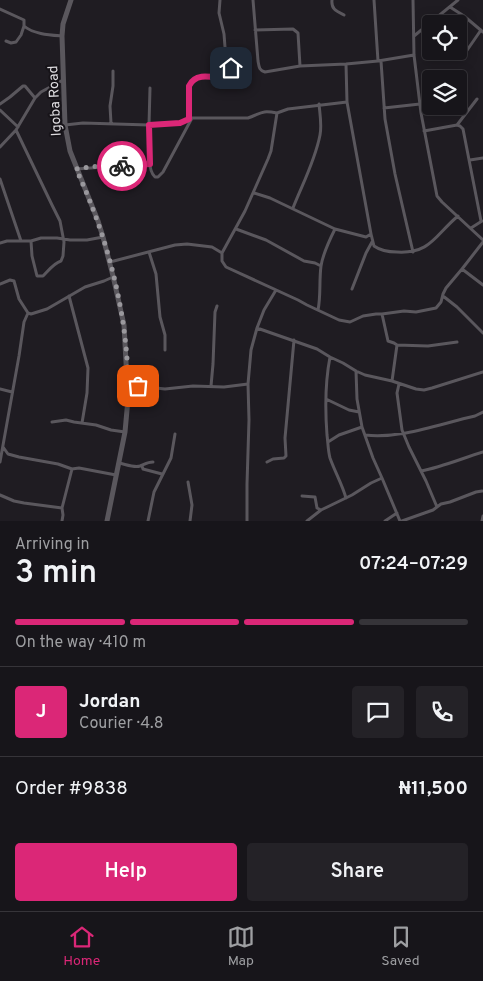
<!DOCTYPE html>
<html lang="en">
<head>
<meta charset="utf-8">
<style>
  :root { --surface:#17151a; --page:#242227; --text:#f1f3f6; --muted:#9e9fa2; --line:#363439; --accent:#db2777 }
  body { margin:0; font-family:Overpass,sans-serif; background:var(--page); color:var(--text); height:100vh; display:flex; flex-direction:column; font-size:19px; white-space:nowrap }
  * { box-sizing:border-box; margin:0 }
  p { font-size:16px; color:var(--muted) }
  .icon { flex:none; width:28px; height:28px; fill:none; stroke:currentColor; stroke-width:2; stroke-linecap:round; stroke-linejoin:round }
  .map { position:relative; height:521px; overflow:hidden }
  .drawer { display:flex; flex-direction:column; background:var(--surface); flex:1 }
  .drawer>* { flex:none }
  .fabs { position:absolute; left:422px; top:15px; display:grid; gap:10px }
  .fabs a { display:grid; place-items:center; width:45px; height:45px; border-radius:5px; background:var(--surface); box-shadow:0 2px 12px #0003,0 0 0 1px var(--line); font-size:25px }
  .pin { position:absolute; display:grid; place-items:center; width:42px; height:42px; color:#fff; margin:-21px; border-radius:10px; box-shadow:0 2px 8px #0006 }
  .courier { position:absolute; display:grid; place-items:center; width:50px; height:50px; margin:-25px; border:4px solid #db2777; border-radius:50%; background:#fff; color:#222; box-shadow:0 1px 6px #0007 }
  .headline em { font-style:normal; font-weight:600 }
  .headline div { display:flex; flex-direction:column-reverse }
  .headline { display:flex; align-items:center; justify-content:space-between; height:85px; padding:0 15px }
  h1 { font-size:32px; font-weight:600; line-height:38px }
  .bar { display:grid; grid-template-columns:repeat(4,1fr); gap:8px 5px; align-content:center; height:60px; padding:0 15px }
  .bar i { height:6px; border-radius:4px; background:var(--line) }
  .bar .on { background:var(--accent) }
  .bar p { grid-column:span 4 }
  .line { display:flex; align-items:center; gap:12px; padding:0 15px; border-top:1px solid var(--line) }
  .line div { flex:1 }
  .round { display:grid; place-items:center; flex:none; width:52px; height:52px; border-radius:5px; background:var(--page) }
  .button { display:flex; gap:10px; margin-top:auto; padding:10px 15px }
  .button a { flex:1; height:58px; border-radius:5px; background:var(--accent); color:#fff; font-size:20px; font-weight:600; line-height:58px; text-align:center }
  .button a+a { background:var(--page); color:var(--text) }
  .dock { display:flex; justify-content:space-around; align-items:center; height:70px; border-top:1px solid var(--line); background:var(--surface); font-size:14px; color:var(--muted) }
  .dock a { display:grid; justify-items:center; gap:2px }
  .dock .on { color:var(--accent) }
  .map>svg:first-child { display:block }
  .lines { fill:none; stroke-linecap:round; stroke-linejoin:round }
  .street { stroke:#5a575d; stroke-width:3 }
  .secondary { stroke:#5a575d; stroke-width:5 }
  .done { stroke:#9a989d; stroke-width:5; stroke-dasharray:0 9 }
  .route { stroke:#db2777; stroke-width:6 }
  .labels { text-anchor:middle; stroke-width:4; stroke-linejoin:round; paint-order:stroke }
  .street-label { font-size:14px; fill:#dddbdf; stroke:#161318 }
</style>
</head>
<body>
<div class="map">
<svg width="483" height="521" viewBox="0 0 483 521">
  <rect width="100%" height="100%" fill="#1f1c22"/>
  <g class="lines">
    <path class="street" d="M253,0L258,61C259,67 259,70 265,72L300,66L346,64L378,61L414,55
      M332,0C331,9 336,11 344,15
      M374,0L378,61
      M413,0L414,55L421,113L437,196L442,202L483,240
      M450,7L464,16L483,32
      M0,9L24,20V26C33,34 50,35 62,36
      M255,30L293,29L298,33L300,66
      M414,36L458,0
      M6,41L11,43L16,42L21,35L24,26
      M461,59L481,30
      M381,61L385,119L395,174L413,252
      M346,64L347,102L371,234L374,246C381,251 388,252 397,252C431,254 435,235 458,216
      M150,88L149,125L180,123L192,118H248C262,113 261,110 277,113
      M347,102L288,109L277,113L271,151L268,159L245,211L222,253V261L226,267L298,300L307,305L339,320L350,322L363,316L376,314H382L404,311L416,312L436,308L441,302L443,294L446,288L462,269L483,242
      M0,104L10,97L23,86H25L35,98
      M384,108L420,104
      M0,110L18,127
      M189,119V86C196,71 214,78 226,79L233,75L225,47L224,34L219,13L220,0
      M111,123L110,106L113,86V71
      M65,125L83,123L149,125C149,138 146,169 155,177H158L163,172L192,118
      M457,125L477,99
      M16,130L52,205L60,221L64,242L63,256L61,261C54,263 48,271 43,276H37L32,256L31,241
      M424,131L457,125L460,126L463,129L481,221
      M0,147L16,130L35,98L41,92L63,80
      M470,160L483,158
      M76,169L149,164
      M0,179L21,241
      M254,193L270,198L335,229L366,237L371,234
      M293,208C302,185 315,161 320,135C322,125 320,115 319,104
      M471,228L482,221
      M236,229L266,240L304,261L315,263L321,266
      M0,243L7,241H31L41,238H57L70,240H87L103,237
      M149,252L156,274L160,317L165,335V350
      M110,262L175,245L187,244L212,247L222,253
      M462,269L483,285
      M0,284L10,280L14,281L19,299L28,313
      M352,289L366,253L372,242
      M69,296L88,368L87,393L82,423
      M443,296L457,307L483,333
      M318,310C321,296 319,281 321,266C323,253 329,241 335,229
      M28,313L31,314L47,309L85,287L104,281L113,277
      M382,314L388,341L394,343L397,345
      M257,328L317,349L330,357L343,363L356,371L365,375L392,381L416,389L424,390L432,388L483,372
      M330,357C325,383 325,409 327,435C328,442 328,451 330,458C335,472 342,484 346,498
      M356,371L357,399L362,427L373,458L382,478L400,521
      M392,381L397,345L428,346L457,342
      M399,384L397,393L402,430L409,447L426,481L437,507
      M211,386L213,364L215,312L217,306
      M128,387L138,386L165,389L193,386L224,387L248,384
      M0,389L12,392
      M326,399L349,410L359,412
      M52,422L66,420L74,422L96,425L111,430L125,432
      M365,435C402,439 439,424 475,416L483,412
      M328,442L339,435L362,427
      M3,447L8,454L19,457L58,464L72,469L79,468L116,475
      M0,462L19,356L24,322L28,313
      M267,462L273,459L284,458L286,456L285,438L294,340
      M119,463C125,464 134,468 140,466C145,464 148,462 153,462
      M142,466L143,469L162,474
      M421,471C442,467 463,458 483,452
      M188,482L192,505L190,521
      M0,495L14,501L24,503L62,508
      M302,496L315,497L317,508L321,510
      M62,521L63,515L62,508L72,469
      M148,521L154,492L171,458L175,434
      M247,521V484L249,420L248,384L251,350L257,328L264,310L276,290
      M307,521L321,510L352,495L371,483L382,478
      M385,521L397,513
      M402,521L433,510L441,504L450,502L476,492L482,491
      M482,521L483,516"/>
    <path class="secondary" d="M71,0L63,24L62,36L65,125L70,151L98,221L103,237L113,276L124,325L128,399L125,432L107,521"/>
  </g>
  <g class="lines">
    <path class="done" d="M122,166H98L76,169C107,235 128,314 128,387L138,386"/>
    <path class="route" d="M122,166L150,164L149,125L180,123L189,119V86C196,71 214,78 226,79L233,75L231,68"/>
  </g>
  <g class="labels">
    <g class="street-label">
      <text transform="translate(54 101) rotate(-93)" y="5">Igoba Road</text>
    </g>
  </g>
</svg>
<div class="fabs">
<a><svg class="icon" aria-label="locate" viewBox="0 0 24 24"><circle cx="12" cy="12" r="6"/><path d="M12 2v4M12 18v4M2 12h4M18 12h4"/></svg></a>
<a><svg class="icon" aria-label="layers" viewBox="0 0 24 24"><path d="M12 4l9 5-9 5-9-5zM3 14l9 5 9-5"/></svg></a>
</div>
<div class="pin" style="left:138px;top:386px;background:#ea580c"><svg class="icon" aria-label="bag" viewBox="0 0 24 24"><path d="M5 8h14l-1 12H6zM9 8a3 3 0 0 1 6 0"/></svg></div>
<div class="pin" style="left:231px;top:68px;background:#1f2937"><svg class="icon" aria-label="home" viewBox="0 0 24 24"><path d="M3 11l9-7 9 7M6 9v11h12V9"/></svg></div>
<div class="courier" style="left:122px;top:166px"><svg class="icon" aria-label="bike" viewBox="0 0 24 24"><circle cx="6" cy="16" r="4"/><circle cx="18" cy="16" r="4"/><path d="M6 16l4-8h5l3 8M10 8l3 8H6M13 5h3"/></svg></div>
</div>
<section class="drawer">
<div class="headline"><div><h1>3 min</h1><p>Arriving in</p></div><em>07:24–07:29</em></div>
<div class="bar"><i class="on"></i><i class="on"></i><i class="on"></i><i></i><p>On the way · 410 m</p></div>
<div class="line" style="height:90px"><b class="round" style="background:var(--accent);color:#fff">J</b><div><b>Jordan</b><p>Courier · 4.8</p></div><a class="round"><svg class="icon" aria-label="chat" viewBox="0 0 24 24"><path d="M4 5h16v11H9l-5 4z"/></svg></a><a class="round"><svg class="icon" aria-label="phone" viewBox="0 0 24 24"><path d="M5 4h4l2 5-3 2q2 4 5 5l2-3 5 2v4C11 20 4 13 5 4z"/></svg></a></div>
<div class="line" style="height:65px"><div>Order #9838</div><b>₦11,500</b></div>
<div class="button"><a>Help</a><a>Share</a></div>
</section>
<nav class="dock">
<a class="on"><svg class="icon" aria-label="home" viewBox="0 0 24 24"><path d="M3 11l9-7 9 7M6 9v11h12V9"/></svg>Home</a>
<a><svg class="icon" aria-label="map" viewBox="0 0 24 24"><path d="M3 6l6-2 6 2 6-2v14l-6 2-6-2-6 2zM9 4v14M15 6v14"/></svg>Map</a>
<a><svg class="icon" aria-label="saved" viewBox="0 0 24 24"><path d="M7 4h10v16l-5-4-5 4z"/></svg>Saved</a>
</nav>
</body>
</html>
